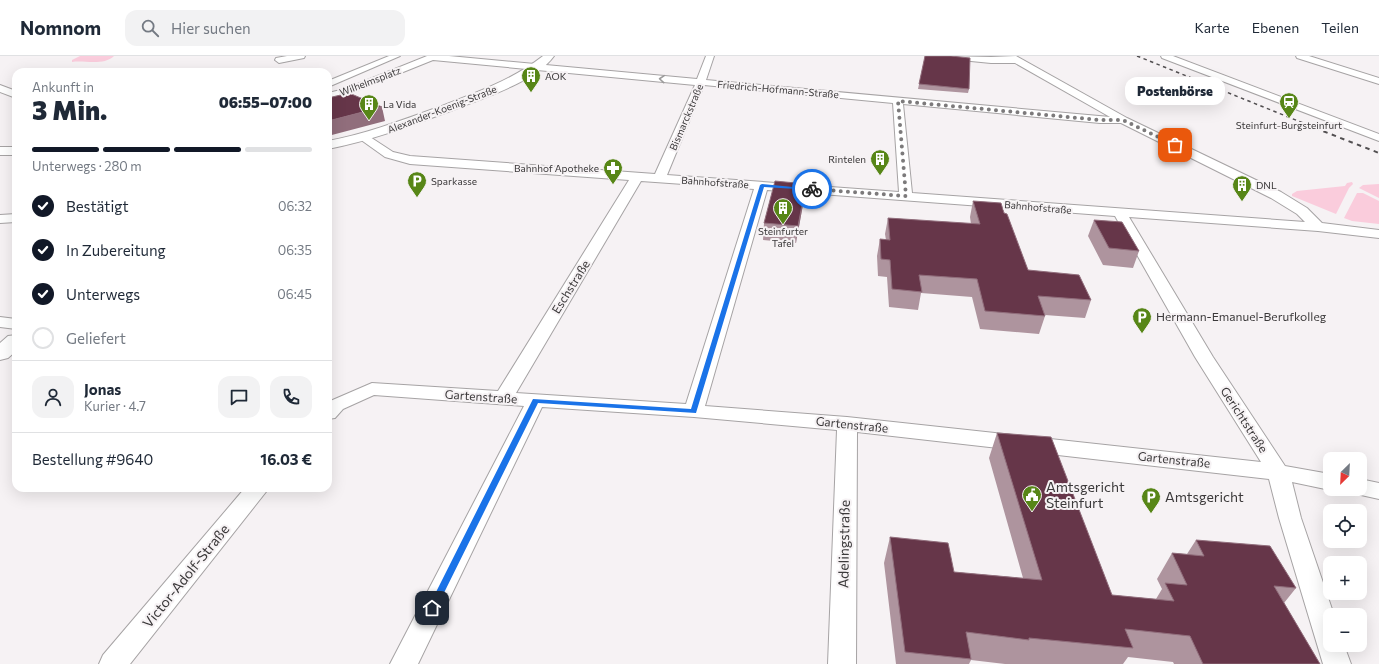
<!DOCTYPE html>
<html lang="de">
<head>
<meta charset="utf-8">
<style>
  :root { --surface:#fff; --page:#f2f2f3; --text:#1f2937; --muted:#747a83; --line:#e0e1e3; --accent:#111827 }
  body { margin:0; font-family:Commissioner,sans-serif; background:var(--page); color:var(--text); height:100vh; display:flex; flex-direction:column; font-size:15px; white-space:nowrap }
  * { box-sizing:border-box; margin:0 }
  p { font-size:13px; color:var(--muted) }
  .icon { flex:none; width:22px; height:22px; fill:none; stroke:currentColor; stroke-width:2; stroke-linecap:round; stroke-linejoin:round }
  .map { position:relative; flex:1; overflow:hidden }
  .drawer { position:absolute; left:12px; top:12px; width:320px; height:424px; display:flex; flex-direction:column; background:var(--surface); border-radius:12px; box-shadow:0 4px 16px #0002 }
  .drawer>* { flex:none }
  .needle { width:26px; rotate:204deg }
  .controls { position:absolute; left:1323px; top:396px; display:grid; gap:8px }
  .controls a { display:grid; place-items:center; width:44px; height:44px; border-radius:8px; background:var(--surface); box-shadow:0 4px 16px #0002; font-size:20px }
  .pin { position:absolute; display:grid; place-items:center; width:34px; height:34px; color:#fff; margin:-17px; border-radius:8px; box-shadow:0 2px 6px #0006 }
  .courier { position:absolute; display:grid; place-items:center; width:40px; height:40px; margin:-20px; border:3px solid #1a73e8; border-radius:50%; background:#fff; color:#222; box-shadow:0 1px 5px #0007 }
  .bubble { position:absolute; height:28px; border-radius:12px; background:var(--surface); box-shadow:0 4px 16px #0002; font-size:13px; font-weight:800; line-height:28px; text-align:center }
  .summary em { font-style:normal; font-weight:800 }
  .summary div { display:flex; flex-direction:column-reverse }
  .summary { display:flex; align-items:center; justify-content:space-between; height:68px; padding:0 20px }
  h1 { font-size:26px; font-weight:800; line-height:30px }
  .bar { display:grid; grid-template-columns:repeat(4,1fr); gap:6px 4px; align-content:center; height:48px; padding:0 20px }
  .bar i { height:5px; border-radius:3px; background:var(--line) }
  .bar .current { background:var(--accent) }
  .bar p { grid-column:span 4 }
  .line { display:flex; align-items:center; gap:10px; padding:0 20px; border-top:1px solid var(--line) }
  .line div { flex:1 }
  .round { display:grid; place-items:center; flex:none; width:42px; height:42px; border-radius:12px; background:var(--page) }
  ol { padding:0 20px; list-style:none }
  li { display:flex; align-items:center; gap:12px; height:44px }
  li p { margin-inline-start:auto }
  li .icon { padding:4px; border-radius:50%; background:var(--accent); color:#fff; stroke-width:4 }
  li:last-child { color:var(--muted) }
  li i { width:22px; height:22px; border:2px solid var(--line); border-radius:50% }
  header { display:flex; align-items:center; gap:24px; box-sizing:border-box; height:56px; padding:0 20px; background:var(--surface); border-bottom:1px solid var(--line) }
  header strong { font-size:19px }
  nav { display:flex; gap:22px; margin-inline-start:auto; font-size:14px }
  .search { width:280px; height:36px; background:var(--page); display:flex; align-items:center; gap:10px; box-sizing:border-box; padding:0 14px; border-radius:12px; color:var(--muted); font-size:15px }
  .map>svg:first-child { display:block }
  .green { fill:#faccdc }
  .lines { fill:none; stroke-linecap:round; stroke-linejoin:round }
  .street-casing { stroke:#a6a3a4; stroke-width:2 }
  .secondary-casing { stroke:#a6a3a4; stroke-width:2 }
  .street { fill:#fff; fill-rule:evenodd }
  .secondary { fill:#fff; fill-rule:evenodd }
  .rail-far1 { stroke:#524f51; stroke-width:1.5; stroke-dasharray:3.5 3.5; stroke-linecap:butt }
  .rail { stroke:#524f51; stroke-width:2; stroke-dasharray:4.5 4.5; stroke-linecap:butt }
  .wall { fill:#ae949e }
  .shaded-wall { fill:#916e7c }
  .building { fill:#663649; stroke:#916e7c }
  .oneway { stroke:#9d9c9c }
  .route { fill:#1a73e8 }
  .done { stroke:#7c7a7b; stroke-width:4; stroke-dasharray:0 7.2 }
  .labels { text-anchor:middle; stroke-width:4; stroke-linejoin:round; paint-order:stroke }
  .far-poi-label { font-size:10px; fill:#3b393a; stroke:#f6f2f4; text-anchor:start }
  .far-street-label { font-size:10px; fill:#3b393a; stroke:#f6f2f4 }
  .street-label { font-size:12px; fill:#3b393a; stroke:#f6f2f4 }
  .poi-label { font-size:12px; fill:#3b393a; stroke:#f6f2f4; text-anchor:start }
  .near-poi-label { font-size:14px; fill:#3b393a; stroke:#f6f2f4; text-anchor:start }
  .near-street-label { font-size:14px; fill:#3b393a; stroke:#f6f2f4 }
</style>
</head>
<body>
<header>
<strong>Nomnom</strong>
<div class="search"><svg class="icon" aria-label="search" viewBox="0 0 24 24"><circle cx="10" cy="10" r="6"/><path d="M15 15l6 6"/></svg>Hier suchen</div>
<nav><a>Karte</a><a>Ebenen</a><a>Teilen</a></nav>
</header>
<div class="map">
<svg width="1379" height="608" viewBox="0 0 1379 608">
  <rect width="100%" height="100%" fill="#f6f2f4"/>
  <path class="green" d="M80,0H114C104,10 84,4 72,6V4Z
    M1352,126L1353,128L1349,132L1336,158L1292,140V138L1297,135L1345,130L1347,127Z
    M1379,128V142L1359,132L1363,129Z
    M1357,137H1363L1379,145V168L1352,165L1344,162Z"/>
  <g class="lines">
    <defs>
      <path id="street" d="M287,0H305L304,2L279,7L275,4L276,2Z
        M389,0H400L328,31V25Z
        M427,0H449L697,23L706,0H714L706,24L1110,61L1015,7H991L951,3L947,0L991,1L1016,0L1127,62L1281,136L1307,152L1322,167L1379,174V182L1318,175L1129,161L1213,301L1285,410L1330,418V433H1333L1330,434L1292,426L1301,462L1334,559H1330V589H1344L1351,608H1323L1279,462L1269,423L857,376L856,608H828L837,374L694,361L542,351L418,608H390L524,350L374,339L343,353L335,362L328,363V346L372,327L498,335L629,124L410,108L385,101L357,81L363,78L367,79L393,96L410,100L655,118L695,29L433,4L351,37L328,43V37L345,33ZM704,29L893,47L899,136L667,119ZM903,48L1100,67H1121L1271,142L1297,158L1305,166L912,137ZM641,125L754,133L686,348L516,337ZM767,134L1115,160L1195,301L1261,406L847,361L705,350Z
        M1161,0H1173L1379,78V85L1162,2Z
        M1296,0H1309L1379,22V28L1297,2Z
        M0,29L16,35V42L0,36Z
        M16,158V166L0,167V159Z
        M0,261L16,263V273L0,271Z
        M1360,423L1379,427V443L1352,437L1350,433H1360Z
        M245,432H269L130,608H99L103,599Z"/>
      <path id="secondary" d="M543,0H554C537,24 489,40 461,51C418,67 374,84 328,93V85C365,78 400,65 436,52C473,38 511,25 543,0Z
        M0,91H16V99H0Z
        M16,279V295L8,302L0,304V287L8,280Z"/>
    </defs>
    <use href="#street" class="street-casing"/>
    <use href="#secondary" class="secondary-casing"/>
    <use href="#street" class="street"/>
    <use href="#secondary" class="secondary"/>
    <path class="rail-far1" d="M1137,0L1318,73"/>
    <path class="rail" d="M1315,72L1379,97"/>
  </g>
  <path class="wall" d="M925,0L969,33L968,37L918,33Z
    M806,128L804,143L796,187L763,184L764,167Z
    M973,145L1004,157L1028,214L1091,244L1085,262L1045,259V260L1039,278L980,273L972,241L921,237L918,254L889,251L887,221L878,220L877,200L880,183L886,184L885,178L888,162L971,168L970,161Z
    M1094,164L1139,195L1133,212L1103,209L1088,180Z
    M997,377L1112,539L1156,543L1162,533L1157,523L1172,497L1187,498L1196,484L1296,532L1284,547L1320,608H1174L1173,606L1128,601L1123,608H1005L971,604L969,608H896L884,507L890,481L954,516L1023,522L989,402Z"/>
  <path class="shaded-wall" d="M382,51L385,65L328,80V65Z
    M806,128L804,143L796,187L798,170Z"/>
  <path class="building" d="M925,0H951L970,2L969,33L919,28Z
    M349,37L382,51L328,65V42Z
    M775,125L806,128L798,170L764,167Z
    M973,145L1001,147L1004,157L1007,158L1028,214L1079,219L1091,244L1038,240L1045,260L985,255L977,223L919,219L922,236L892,233L890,204L881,203L880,183L890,184L888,162L980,168Z
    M1094,164L1122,166L1139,195L1109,192Z
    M997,377L1051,381L1112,539L1174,545L1165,527L1187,529L1172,497L1204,500L1196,484L1270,490L1296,532L1274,530L1320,608H1203L1190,580L1125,573L1133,592L1029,582V584L966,576L971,603L905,596L890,481L948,487L954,516L1042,524Z"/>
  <defs><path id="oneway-chevron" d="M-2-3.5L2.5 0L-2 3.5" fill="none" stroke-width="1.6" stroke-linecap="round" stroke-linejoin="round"/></defs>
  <use class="oneway" href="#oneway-chevron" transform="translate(662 23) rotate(-175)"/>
  <path class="route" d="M762,128L814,133L812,134L764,131L696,357L538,347L435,555H429L427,552L429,550L533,343L691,353L760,129Z"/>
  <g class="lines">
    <path class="done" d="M812,133L906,140L898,45L1100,64H1123L1175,89"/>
  </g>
  <defs>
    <symbol id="building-pin" viewBox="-11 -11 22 30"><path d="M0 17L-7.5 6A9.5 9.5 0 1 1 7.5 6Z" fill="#578617" stroke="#f6f2f4"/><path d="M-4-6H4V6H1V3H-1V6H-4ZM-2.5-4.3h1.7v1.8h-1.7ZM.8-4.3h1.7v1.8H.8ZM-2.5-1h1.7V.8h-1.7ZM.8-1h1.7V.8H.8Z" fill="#fff"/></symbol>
    <symbol id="station-pin" viewBox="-11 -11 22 30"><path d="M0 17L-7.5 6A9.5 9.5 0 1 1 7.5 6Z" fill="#578617" stroke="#f6f2f4"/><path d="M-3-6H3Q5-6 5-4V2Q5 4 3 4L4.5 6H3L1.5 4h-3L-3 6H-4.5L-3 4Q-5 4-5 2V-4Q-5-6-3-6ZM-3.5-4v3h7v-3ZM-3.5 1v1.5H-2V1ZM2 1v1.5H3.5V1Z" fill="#fff"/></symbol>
    <symbol id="pharmacy-pin" viewBox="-11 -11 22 30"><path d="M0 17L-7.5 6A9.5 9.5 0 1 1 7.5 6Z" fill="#578617" stroke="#f6f2f4"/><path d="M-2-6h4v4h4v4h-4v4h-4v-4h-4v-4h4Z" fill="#fff"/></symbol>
    <symbol id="parking-pin" viewBox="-11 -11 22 30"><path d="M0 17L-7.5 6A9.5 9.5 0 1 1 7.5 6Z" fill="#578617" stroke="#f6f2f4"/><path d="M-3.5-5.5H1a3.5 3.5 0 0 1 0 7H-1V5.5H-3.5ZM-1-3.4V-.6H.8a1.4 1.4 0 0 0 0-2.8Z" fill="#fff"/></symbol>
    <symbol id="civic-pin" viewBox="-11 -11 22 30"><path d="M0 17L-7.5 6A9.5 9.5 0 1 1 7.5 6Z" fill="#578617" stroke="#f6f2f4"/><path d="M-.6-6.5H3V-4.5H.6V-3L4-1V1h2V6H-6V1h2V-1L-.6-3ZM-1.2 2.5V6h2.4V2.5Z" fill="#fff"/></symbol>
  </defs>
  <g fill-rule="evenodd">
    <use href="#building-pin" x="520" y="9" width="22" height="30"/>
    <use href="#station-pin" x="1278" y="35" width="22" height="30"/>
    <use href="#building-pin" x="358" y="37" width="22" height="30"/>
    <use href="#building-pin" x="869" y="92" width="22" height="30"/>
    <use href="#pharmacy-pin" x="602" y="101" width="22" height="30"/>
    <use href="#parking-pin" x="406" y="114" width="22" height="30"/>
    <use href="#building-pin" x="1231" y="118" width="22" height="30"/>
    <use href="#building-pin" x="772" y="141" width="22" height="30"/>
    <use href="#parking-pin" x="1131" y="250" width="22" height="30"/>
    <use href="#civic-pin" x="1021" y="428" width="22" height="30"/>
    <use href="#parking-pin" x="1140" y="430" width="22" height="30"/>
  </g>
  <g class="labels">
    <g class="far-poi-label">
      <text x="545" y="24">AOK</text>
      <text x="383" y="52">La Vida</text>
      <text x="1289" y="73" text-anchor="middle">Steinfurt-Burgsteinfurt</text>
      <text x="866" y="107" text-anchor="end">Rintelen</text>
      <text x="599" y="116" text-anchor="end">Bahnhof Apotheke</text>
      <text x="431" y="129">Sparkasse</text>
      <text x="1256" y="133">DNL</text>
      <text x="783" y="179" text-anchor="middle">Steinfurter<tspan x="783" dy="12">Tafel</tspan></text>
    </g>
    <g class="far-street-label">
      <text transform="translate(370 25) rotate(-21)" y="4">Wilhelmsplatz</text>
      <text transform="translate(778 33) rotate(5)" y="4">Friedrich-Hofmann-Straße</text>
      <text transform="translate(442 53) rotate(-21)" y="4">Alexander-Koenig-Straße</text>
      <text transform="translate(686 61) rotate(-67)" y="4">Bismarckstraße</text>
      <text transform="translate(715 126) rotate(4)" y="4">Bahnhofstraße</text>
      <text transform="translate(1038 151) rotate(5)" y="4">Bahnhofstraße</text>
    </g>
    <g class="street-label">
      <text transform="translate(571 231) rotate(-58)" y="4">Eschstraße</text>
      <text transform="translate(481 341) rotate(4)" y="4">Gartenstraße</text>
      <text transform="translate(1244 364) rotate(57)" y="4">Gerichtstraße</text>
      <text transform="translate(852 369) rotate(6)" y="4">Gartenstraße</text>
      <text transform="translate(1174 404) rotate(6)" y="4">Gartenstraße</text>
    </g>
    <g class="poi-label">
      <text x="1156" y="265">Hermann-Emanuel-Berufkolleg</text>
    </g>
    <g class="near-poi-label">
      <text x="1046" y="436">Amtsgericht<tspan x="1046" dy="16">Steinfurt</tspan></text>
      <text x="1165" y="446">Amtsgericht</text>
    </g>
    <g class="near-street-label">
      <text transform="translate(844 488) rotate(-89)" y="5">Adelingstraße</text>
      <text transform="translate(186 520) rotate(-51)" y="5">Victor-Adolf-Straße</text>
    </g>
  </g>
</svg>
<div class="controls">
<a><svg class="needle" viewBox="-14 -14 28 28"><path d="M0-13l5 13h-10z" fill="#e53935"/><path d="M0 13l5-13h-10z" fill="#747a83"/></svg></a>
<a><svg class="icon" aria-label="locate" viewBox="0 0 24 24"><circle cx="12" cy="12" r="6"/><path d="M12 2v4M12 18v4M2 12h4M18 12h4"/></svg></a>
<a>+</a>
<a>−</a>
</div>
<div class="pin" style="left:1175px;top:89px;background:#ea580c"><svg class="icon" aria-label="bag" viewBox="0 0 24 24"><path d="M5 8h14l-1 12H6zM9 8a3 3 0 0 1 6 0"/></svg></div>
<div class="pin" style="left:432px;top:552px;background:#1f2937"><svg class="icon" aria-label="home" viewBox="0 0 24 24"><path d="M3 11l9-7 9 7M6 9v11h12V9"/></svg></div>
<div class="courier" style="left:812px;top:133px"><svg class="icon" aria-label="bike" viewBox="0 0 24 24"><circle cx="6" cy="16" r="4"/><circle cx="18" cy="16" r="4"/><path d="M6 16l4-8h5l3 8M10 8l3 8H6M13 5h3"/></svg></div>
<div class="bubble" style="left:1125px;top:21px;width:100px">Postenbörse</div>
<section class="drawer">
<div class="summary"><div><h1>3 Min.</h1><p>Ankunft in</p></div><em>06:55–07:00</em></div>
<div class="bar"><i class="current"></i><i class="current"></i><i class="current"></i><i></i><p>Unterwegs · 280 m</p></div>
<ol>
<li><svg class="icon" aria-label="check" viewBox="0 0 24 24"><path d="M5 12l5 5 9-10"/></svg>Bestätigt<p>06:32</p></li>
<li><svg class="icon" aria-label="check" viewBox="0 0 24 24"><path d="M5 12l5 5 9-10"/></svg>In Zubereitung<p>06:35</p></li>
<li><svg class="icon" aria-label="check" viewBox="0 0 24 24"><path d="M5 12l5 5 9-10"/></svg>Unterwegs<p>06:45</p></li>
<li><i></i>Geliefert</li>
</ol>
<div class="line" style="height:72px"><a class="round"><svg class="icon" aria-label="person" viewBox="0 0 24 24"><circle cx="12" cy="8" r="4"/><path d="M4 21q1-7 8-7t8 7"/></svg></a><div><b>Jonas</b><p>Kurier · 4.7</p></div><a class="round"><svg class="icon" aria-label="chat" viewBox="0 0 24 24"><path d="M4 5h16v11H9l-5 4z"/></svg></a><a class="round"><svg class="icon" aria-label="phone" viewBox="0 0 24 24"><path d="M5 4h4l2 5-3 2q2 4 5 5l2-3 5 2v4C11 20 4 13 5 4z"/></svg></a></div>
<div class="line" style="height:52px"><div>Bestellung #9640</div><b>16.03 €</b></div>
</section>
</div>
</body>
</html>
